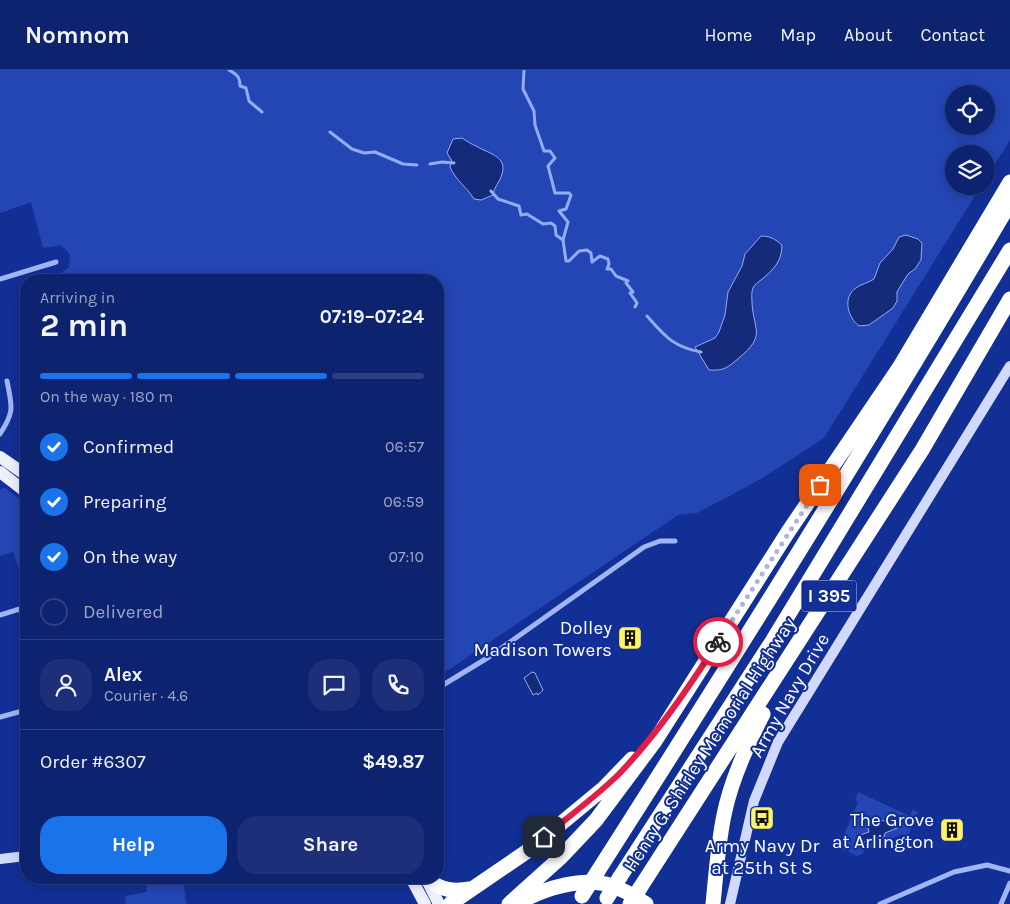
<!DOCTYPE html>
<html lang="en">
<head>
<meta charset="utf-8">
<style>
  :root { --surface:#0e2370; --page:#1c2f78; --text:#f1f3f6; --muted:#9ba4c3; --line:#2e4083; --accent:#1a73e8 }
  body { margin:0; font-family:Karla,sans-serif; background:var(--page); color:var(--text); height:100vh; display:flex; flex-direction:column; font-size:19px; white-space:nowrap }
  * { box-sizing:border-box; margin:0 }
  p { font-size:16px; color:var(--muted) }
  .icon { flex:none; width:28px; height:28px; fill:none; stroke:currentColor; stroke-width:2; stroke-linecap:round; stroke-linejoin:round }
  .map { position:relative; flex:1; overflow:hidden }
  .sheet { position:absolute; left:20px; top:204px; width:424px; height:610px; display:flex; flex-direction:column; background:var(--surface); border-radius:20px; box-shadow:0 2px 12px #0003,0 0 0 1px var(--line) }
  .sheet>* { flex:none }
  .fabs { position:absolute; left:945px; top:15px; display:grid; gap:10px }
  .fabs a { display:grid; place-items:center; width:50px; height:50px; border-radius:50%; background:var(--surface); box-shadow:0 2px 12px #0003,0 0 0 1px var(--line); font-size:25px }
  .pin { position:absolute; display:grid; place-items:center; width:42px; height:42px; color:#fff; margin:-21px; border-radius:10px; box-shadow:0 2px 8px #0006 }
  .courier { position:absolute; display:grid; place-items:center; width:50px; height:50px; margin:-25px; border:4px solid #e11d48; border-radius:50%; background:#fff; color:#222; box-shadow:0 1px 6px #0007 }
  .summary em { font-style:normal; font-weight:700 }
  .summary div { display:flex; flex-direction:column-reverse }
  .summary { display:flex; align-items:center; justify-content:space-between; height:85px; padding:0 20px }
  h1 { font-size:32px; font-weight:700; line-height:38px }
  .bar { display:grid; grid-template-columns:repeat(4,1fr); gap:8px 5px; align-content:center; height:60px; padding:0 20px }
  .bar i { height:6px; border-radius:4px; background:var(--line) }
  .bar .current { background:var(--accent) }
  .bar p { grid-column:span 4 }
  .line { display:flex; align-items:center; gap:12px; padding:0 20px; border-top:1px solid var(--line) }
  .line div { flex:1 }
  .round { display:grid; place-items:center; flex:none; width:52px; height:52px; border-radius:20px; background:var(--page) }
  ol { padding:0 20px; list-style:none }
  li { display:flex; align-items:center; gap:15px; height:55px }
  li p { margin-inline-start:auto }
  li .icon { padding:5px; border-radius:50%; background:var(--accent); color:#fff; stroke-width:4 }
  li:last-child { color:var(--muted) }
  li i { width:28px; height:28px; border:2px solid var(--line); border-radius:50% }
  .button { display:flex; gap:10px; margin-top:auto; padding:10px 20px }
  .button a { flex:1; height:58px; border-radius:20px; background:var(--accent); color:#fff; font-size:20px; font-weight:700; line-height:58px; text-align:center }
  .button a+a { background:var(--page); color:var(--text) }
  header { display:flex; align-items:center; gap:30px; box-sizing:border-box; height:70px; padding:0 25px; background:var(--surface); border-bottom:1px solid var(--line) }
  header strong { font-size:24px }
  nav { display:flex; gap:28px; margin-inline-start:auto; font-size:18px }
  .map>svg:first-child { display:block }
  .green { fill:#2446b4; fill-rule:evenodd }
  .water { fill:#152b79; stroke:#93acf6 }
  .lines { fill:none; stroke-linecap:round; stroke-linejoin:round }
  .stream { stroke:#93acf6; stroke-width:3 }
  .street { stroke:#a2b5f3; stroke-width:5 }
  .secondary { stroke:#d1dafc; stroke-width:10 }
  .primary { stroke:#edf0ff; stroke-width:12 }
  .highway { stroke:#fff; stroke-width:15 }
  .highway-bridge { stroke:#fff; stroke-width:15 }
  .done { stroke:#acb6da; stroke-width:5; stroke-dasharray:0 9 }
  .route { stroke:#e11d48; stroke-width:6 }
  .labels { text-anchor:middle; stroke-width:4; stroke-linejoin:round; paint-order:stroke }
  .shield { fill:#122f95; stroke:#b8c1df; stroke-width:1 }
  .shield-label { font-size:18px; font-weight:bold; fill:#fff }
  .poi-label { font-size:19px; fill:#fff; stroke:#122f95; text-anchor:end }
  .street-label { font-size:19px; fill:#fff; stroke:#122f95 }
</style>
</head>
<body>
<header>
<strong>Nomnom</strong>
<nav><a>Home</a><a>Map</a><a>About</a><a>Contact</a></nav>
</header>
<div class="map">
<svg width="1010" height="834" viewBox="0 0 1010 834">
  <rect width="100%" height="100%" fill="#122f95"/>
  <path class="green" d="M0,0H1010V70L986,108V84H954V116H981L824,368L761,409L697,443L678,445L438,607V210H48L47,206L59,205L69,197L70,184L61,175L43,178L31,132L0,143ZM954,24H986V56H954Z
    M5,418L26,434V518L13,482L0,486V419Z
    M858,722L910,746L913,739L919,743L913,746L915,751L911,753L912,756L909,764L905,766L903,764L863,781L864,783L857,786L850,783L848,779L843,781L840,774L858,732L855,730Z
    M145,808H183L186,834H124L126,833L125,826L147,822Z"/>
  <path class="water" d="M462,68C467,71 471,74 476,76C487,83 508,86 502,104C500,112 494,117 493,125L481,130L474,129C466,116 456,111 450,97L452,91L447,83L453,69Z
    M906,165L918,169L922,173L921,190L915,199L908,204L900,217L897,222V231L893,238L869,255L859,256C848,248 842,227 856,218C861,214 868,213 874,209L880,193L893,179L899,167Z
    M761,166C770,166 775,169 782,175C782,192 773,200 761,210C758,212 754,215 753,218C751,223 752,228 752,233C754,262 766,265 739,288C727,298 724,301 709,300L695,277L715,268L719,262L725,245L728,222L742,196L745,184Z
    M532,602L535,603L543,620L538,625L537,623L533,625L524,608Z
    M880,750L885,751L886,754L894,751L897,758L885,763L884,767L880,769L876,767L863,772L860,765L869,762L868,758L874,751Z"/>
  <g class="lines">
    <path class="stream" d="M229,0C236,4 240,6 240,16L246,18L249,31L262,42
      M524,0L523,19L534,41L535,55L544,81H550L555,88L548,96L555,123H569L571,125L566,139L559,141L568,152L563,170
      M330,62L352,79L364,83L375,82L403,94L417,95
      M430,94L442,92L454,93
      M491,121L498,129L519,136L521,145L527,144L543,154L551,153L555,156L556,165L563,170L566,191H569L579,181L587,180L591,183L592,192L600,186L608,189L609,194L607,199H611L616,206L628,211L626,213L633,222L630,223L637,233L635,237
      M647,246C665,266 673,277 701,282"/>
    <path class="street" d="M0,209L56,192
      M0,364C15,341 12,337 7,311
      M0,545L26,537
      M438,618L489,587L644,477L660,471H675
      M0,647L26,640
      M880,834L954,802L987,795L1010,801
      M1001,834L1010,813"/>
    <path class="secondary" d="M0,789L26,786
      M730,834L754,731L778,672L1010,296"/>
    <path class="primary" d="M0,387L26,405
      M0,402L26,422
      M411,808L425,834
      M426,808L439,834"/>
    <path class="highway" d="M598,801C739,580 877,359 1010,133
      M620,807L773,570L1010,180
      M428,810C442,820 453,822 470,819
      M640,818L922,380L1010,229
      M519,833C543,818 585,806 612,816C624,820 636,827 646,834
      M450,834L529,780L604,718L632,689
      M509,834L560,788L596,750L655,671L788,462L899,298L1010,112
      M713,834C716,804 718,774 724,745C731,710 747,675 763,644"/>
    <path class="highway-bridge" d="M582,826L598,801
      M607,828L620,807
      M630,834L640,818"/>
  </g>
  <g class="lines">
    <path class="done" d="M718,572L820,415"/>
    <path class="route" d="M544,767C569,746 597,726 620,703C658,663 689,617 718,572"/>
  </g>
  <defs>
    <symbol id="building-square" viewBox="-11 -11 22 22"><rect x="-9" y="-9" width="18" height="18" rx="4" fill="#fff463" stroke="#122f95"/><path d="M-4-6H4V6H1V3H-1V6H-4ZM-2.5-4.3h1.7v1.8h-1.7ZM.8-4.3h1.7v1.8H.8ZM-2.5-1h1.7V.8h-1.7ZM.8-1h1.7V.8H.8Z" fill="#111"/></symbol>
    <symbol id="bus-square" viewBox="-11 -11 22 22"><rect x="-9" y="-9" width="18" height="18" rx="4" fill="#fff463" stroke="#122f95"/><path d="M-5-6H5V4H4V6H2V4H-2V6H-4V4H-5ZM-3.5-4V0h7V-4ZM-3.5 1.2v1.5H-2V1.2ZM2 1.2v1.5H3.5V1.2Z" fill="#111"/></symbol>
  </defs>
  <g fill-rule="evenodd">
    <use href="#building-square" x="616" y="554" width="28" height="28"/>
    <use href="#bus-square" x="748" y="734" width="28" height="28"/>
    <use href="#building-square" x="938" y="746" width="28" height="28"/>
  </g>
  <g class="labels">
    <rect class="shield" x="801.5" y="510.5" width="55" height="31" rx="4"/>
    <g class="shield-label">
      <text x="829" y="532">I 395</text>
    </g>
    <g class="poi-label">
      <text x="612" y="564">Dolley<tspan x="612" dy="22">Madison Towers</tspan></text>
      <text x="934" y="756">The Grove<tspan x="934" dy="22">at Arlington</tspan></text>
      <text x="762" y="782" text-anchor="middle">Army Navy Dr<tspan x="762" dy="22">at 25th St S</tspan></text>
    </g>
    <g class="street-label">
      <text transform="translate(789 625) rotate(-60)" y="7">Army Navy Drive</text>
      <text transform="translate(709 674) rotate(-57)" y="7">Henry G. Shirley Memorial Highway</text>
    </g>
  </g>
</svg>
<div class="fabs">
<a><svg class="icon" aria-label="locate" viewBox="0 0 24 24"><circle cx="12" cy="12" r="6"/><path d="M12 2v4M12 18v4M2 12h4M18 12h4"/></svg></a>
<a><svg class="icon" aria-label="layers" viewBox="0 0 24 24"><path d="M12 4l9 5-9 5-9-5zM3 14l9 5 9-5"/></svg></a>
</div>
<div class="pin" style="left:820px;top:415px;background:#ea580c"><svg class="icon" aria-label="bag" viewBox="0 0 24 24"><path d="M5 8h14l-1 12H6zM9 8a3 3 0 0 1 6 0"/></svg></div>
<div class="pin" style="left:544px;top:767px;background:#1f2937"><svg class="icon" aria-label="home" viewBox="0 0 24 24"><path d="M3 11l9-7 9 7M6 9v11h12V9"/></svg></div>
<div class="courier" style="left:718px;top:572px"><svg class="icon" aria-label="bike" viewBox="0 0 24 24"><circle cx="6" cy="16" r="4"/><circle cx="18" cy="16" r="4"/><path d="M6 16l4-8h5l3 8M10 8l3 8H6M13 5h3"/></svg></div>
<section class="sheet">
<div class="summary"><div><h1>2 min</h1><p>Arriving in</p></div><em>07:19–07:24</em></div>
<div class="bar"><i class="current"></i><i class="current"></i><i class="current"></i><i></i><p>On the way · 180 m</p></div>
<ol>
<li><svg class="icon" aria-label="check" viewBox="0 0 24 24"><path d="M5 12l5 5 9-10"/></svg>Confirmed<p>06:57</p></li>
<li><svg class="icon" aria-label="check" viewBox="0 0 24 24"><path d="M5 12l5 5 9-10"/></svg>Preparing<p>06:59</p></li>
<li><svg class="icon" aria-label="check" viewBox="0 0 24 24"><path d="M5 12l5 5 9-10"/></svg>On the way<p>07:10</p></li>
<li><i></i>Delivered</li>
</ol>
<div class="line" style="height:90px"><a class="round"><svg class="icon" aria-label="person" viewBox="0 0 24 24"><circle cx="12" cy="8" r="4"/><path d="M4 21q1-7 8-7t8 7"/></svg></a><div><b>Alex</b><p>Courier · 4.6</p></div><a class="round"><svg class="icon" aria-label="chat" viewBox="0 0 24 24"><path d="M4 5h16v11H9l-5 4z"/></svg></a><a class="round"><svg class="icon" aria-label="phone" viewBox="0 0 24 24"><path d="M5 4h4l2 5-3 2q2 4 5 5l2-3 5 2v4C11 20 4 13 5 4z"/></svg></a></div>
<div class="line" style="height:65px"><div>Order #6307</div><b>$49.87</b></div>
<div class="button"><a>Help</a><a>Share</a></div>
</section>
</div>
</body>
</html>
